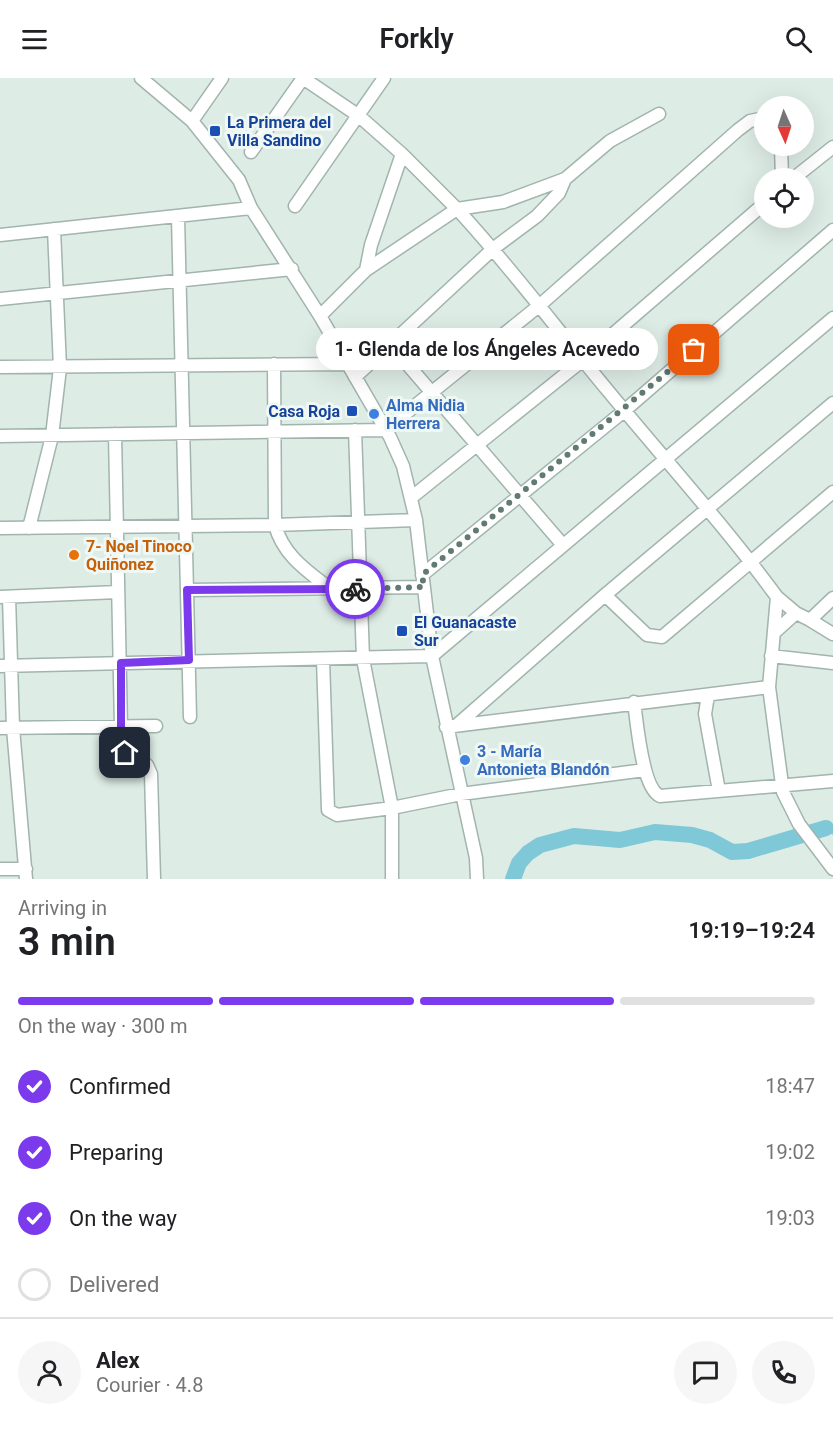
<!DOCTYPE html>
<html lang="en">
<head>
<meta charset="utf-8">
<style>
  :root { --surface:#fff; --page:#f6f6f6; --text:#202124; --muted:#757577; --line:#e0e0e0; --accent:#7c3aed }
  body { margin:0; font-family:Roboto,sans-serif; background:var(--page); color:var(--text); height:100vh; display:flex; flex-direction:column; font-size:22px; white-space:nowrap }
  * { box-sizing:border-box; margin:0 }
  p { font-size:20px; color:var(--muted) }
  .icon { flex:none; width:33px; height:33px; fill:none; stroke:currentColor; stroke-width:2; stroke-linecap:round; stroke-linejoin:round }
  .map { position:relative; height:801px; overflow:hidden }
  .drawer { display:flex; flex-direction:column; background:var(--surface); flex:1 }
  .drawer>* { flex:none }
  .needle { width:39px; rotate:177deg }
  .fabs { position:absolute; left:754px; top:18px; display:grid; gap:12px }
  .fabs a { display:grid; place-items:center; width:60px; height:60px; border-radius:50%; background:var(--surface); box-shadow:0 6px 24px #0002; font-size:30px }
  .pin { position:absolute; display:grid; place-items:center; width:51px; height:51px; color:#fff; margin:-26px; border-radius:12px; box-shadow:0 3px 9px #0006 }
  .courier { position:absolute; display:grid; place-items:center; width:60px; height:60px; margin:-30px; border:4px solid #7c3aed; border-radius:50%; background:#fff; color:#222; box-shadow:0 2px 8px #0007 }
  .bubble { position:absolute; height:42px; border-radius:21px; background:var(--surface); box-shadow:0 6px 24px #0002; font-size:20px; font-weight:600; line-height:42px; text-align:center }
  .head em { font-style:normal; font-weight:600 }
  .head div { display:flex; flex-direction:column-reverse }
  .head { display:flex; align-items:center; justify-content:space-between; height:102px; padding:0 18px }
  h1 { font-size:39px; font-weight:600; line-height:45px }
  .bar { display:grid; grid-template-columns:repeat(4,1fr); gap:9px 6px; align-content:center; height:72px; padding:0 18px }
  .bar i { height:8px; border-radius:4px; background:var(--line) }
  .bar .current { background:var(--accent) }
  .bar p { grid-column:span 4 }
  .line { display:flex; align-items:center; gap:15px; padding:0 18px; border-top:2px solid var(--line) }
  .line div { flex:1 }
  .round { display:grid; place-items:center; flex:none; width:63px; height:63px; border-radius:32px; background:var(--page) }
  ol { padding:0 18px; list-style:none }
  li { display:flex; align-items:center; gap:18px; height:66px }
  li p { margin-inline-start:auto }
  li .icon { padding:6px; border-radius:50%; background:var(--accent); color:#fff; stroke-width:4 }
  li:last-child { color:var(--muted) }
  li i { width:33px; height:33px; border:3px solid var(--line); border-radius:50% }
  header { display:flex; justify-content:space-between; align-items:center; height:78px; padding:0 18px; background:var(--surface); font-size:27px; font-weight:600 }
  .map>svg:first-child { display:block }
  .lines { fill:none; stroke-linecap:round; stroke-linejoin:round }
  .stream { stroke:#7fc8d8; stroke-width:3 }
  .river { stroke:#7fc8d8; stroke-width:16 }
  .minor-casing { stroke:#a1b4ad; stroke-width:15 }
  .minor { stroke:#fff; stroke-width:12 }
  .done { stroke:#617a73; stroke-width:6; stroke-dasharray:0 10.8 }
  .route { stroke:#7c3aed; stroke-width:8 }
  .transit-dot { fill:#1a4fb4; stroke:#eff8f4; stroke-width:2 }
  .shop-dot { fill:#3f7fe0; stroke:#eff8f4; stroke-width:2 }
  .food-dot { fill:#e8710a; stroke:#eff8f4; stroke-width:2 }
  .labels { text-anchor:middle; stroke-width:6; stroke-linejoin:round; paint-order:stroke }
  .transit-label { font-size:16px; font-weight:bold; fill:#164399; stroke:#eff8f4; text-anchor:start }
  .shop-label { font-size:16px; font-weight:bold; fill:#366cbe; stroke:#eff8f4; text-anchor:start }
  .food-label { font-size:16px; font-weight:bold; fill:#c56008; stroke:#eff8f4; text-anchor:start }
</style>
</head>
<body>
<header><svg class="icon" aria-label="menu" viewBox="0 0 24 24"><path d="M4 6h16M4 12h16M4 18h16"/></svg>Forkly<svg class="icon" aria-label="search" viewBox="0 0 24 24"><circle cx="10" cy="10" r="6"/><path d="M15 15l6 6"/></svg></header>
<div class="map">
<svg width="833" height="801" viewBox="0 0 833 801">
  <rect width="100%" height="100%" fill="#deece6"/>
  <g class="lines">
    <path class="stream" d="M826,750L833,755"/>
    <path class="river" d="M513,801L519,785L528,775L540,767L574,758L620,762L655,754L692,757L710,762L732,774L748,773L826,750"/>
    <defs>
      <path id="minor" d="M141,0L192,43L239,102L251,130L320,238L390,359L403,388L416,442L432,578L476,780L477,801
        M303,0L359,38L402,76L457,131L503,124L565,101
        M192,43L222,0
        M781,68L782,100
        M251,74L303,0
        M794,100L833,69
        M295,128L384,0
        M178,139L190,639
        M0,157L251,130
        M366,192L371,167L402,76
        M0,221L292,191
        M320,238L366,192L457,131C511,189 558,253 609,314C665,382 724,447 777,519L769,609
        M390,266L562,466
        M274,286L275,447C283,477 306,492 329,510
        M0,289L348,286
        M355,299L494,170L537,138L559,115L565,101L610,63L659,36
        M355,352L363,581L392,730L461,716L645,692
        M115,356L121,649L125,675L147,687L151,696L154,801
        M0,358L385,352L540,227L738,52L750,43L765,40
        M412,419L583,282L765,125
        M0,450L275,447L416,442
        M29,450L52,358L60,290L54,151
        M422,497L624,333L833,152
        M187,512L424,509
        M605,517L647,557L662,559L833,414
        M0,519L118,514
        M9,519L13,650L26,801
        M777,519L796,535L810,542L833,520
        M810,542L833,556
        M775,554L796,535
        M771,578L833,585
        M323,581L328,732L337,737L392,730V801
        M0,588L432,578L833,240
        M708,617L705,636L719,713
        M634,624C637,645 642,710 660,718L833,703
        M457,647L605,517L833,325
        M446,649L769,609L783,714L799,746L833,791
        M0,650L156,648
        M0,791H26"/>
    </defs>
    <use href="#minor" class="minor-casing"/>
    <use href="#minor" class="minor"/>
  </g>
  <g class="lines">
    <path class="done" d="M355,511L424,509L422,497L694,272"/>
    <path class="route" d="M125,675L121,649V585L189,582L187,512L355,511"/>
  </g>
  <g class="transit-dot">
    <rect x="209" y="47" width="12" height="12" rx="3"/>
    <rect x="346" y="327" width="12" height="12" rx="3"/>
    <rect x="396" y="547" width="12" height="12" rx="3"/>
  </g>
  <g class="shop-dot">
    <circle cx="374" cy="336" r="6"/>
    <circle cx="465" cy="682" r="6"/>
  </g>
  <circle class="food-dot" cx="74" cy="477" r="6"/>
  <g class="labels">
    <g class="transit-label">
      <text x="227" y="50">La Primera del<tspan x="227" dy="18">Villa Sandino</tspan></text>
      <text x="340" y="339" text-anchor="end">Casa Roja</text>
      <text x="414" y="550">El Guanacaste<tspan x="414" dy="18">Sur</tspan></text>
    </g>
    <g class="shop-label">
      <text x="386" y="333">Alma Nidia<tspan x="386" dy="18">Herrera</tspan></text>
      <text x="477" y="679">3 - María<tspan x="477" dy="18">Antonieta Blandón</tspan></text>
    </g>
    <g class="food-label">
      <text x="86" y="474">7- Noel Tinoco<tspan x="86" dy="18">Quiñonez</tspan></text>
    </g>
  </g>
</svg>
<div class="fabs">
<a><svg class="needle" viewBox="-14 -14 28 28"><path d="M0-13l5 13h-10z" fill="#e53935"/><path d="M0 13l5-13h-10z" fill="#757577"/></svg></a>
<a><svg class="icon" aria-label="locate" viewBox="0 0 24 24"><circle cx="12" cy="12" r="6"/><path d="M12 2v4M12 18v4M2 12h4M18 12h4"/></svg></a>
</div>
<div class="pin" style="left:694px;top:272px;background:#ea580c"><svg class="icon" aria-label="bag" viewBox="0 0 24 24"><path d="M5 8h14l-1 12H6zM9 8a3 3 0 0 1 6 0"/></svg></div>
<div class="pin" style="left:125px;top:675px;background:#1f2937"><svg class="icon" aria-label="home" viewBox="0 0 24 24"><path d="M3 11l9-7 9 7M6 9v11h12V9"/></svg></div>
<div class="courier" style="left:355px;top:511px"><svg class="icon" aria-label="bike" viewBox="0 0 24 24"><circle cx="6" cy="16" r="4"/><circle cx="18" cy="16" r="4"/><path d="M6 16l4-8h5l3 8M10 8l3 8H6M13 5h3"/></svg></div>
<div class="bubble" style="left:316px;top:250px;width:342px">1- Glenda de los Ángeles Acevedo</div>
</div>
<section class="drawer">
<div class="head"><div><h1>3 min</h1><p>Arriving in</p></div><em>19:19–19:24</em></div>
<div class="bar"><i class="current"></i><i class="current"></i><i class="current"></i><i></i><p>On the way · 300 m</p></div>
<ol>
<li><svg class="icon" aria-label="check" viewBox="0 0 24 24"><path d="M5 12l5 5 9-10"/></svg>Confirmed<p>18:47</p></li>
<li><svg class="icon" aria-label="check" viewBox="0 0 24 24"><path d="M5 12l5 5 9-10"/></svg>Preparing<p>19:02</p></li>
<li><svg class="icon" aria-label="check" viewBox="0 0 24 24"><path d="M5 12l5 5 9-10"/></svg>On the way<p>19:03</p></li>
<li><i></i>Delivered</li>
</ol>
<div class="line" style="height:108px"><a class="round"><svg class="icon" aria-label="person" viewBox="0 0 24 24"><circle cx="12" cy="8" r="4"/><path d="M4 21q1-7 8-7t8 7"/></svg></a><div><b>Alex</b><p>Courier · 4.8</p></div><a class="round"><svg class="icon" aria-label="chat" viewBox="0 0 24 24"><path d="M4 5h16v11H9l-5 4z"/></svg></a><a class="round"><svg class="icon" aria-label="phone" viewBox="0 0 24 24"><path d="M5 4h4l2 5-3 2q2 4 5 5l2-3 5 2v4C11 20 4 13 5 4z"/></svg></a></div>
</section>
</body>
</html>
